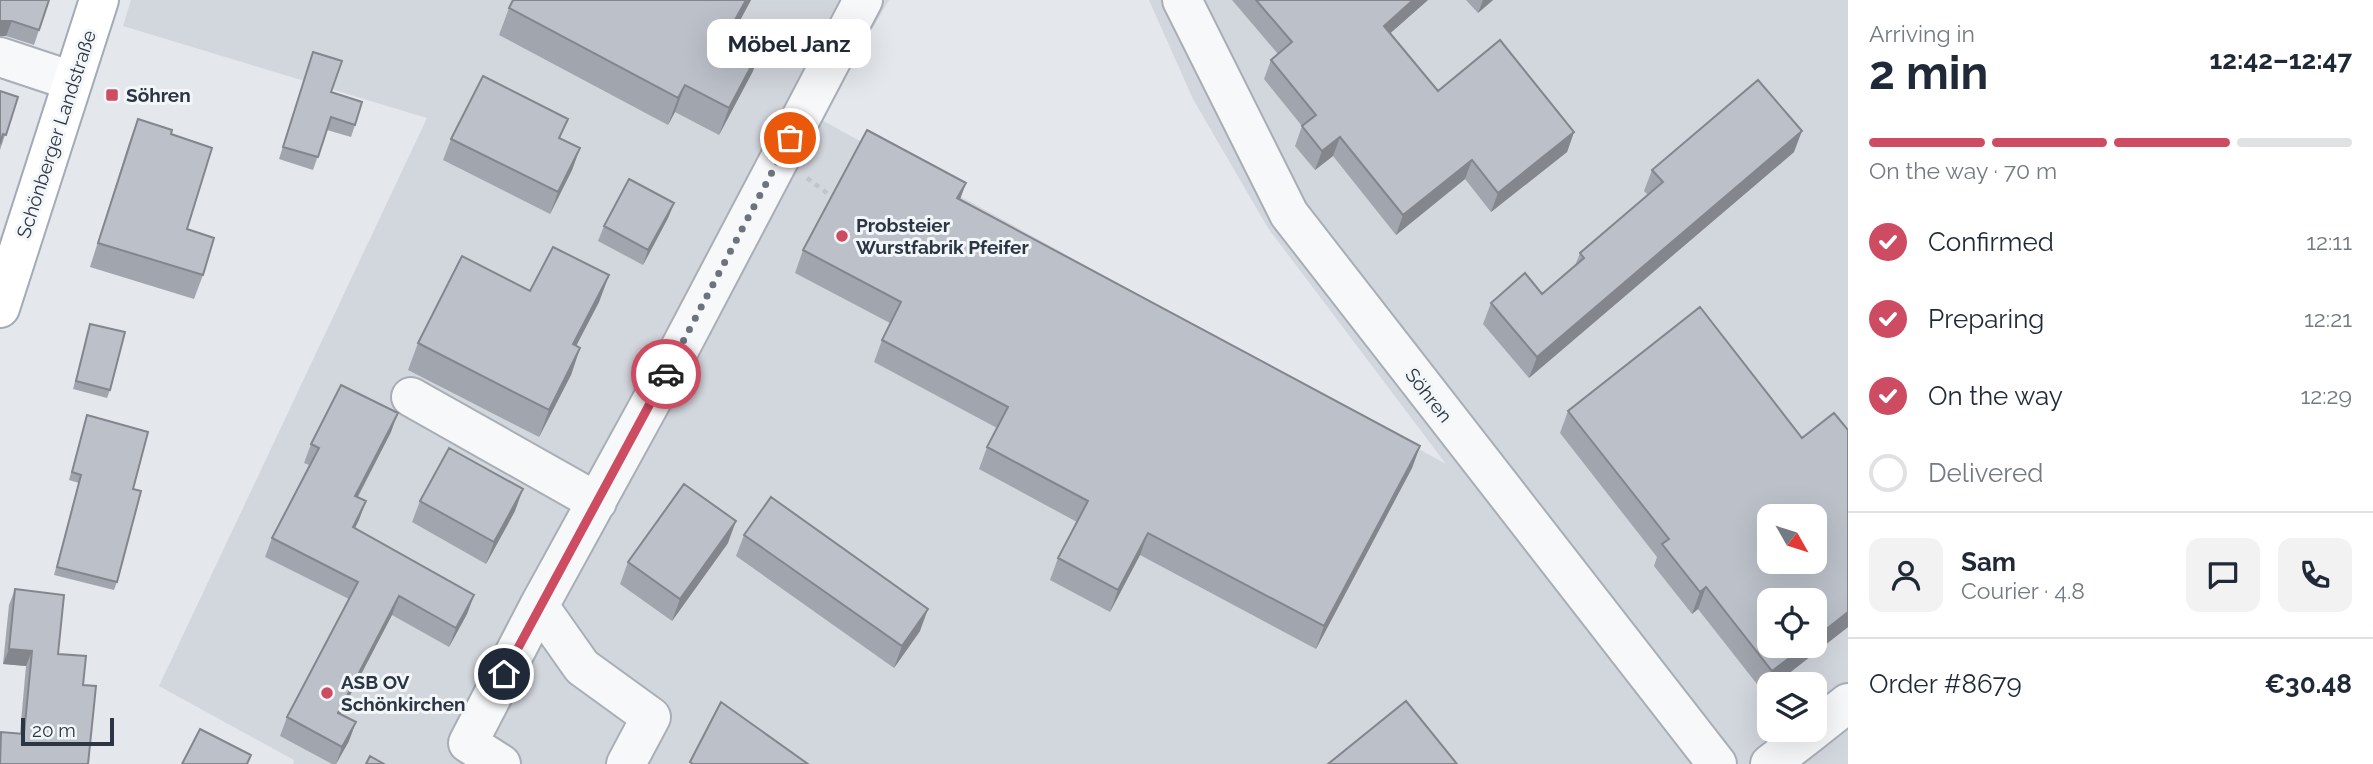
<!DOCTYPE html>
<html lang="en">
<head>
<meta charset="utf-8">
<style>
  :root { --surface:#fff; --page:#f2f2f3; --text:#1f2937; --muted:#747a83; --line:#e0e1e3; --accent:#cd4c62 }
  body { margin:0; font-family:Raleway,sans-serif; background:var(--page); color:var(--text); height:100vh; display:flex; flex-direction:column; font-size:26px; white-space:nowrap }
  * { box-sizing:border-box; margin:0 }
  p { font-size:23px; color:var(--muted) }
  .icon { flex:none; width:38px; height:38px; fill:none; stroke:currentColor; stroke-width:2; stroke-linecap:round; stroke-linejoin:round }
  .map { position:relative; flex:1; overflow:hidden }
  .panel { display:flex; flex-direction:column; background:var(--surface); width:525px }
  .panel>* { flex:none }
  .needle { width:46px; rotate:129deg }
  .fabs { position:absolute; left:1757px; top:504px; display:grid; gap:14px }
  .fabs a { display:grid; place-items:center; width:70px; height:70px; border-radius:14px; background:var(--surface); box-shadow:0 7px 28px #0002; font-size:35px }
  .scale { position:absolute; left:21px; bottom:18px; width:93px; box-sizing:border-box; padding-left:7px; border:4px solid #2b3544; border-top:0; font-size:19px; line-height:24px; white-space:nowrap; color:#2b3544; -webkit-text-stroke:5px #f3f6f8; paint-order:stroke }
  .pin { position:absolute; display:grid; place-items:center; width:60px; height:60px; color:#fff; margin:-30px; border:4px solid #fff; border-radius:50%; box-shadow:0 2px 7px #0007 }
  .courier { position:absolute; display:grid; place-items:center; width:70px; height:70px; margin:-35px; border:5px solid #cd4c62; border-radius:50%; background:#fff; color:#222; box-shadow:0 2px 9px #0007 }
  .bubble { position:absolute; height:49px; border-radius:14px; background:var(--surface); box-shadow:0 7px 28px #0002; font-size:23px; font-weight:700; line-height:49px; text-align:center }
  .headline em { font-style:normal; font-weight:700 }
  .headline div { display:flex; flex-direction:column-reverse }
  .headline { display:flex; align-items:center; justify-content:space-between; height:119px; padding:0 21px }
  h1 { font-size:46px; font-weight:700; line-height:52px }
  .bar { display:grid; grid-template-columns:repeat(4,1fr); gap:10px 7px; align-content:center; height:84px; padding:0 21px }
  .bar i { height:9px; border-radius:5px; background:var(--line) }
  .bar .current { background:var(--accent) }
  .bar p { grid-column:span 4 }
  .line { display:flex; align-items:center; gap:18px; padding:0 21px; border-top:2px solid var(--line) }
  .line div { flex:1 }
  .round { display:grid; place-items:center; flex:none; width:74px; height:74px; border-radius:14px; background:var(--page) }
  ol { padding:0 21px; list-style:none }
  li { display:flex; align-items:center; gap:21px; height:77px }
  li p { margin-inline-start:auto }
  li .icon { padding:7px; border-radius:50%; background:var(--accent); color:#fff; stroke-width:4 }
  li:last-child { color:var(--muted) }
  li i { width:38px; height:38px; border:4px solid var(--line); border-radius:50% }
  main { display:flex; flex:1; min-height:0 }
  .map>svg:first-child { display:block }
  .built { fill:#d2d6dd; fill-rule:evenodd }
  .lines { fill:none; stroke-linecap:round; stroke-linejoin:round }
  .minor-casing { stroke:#a9aeb6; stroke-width:42 }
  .major-casing { stroke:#a3abb7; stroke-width:42 }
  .path { stroke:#c1c5ca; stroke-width:4.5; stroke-dasharray:5 5; stroke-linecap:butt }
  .minor { stroke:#f6f8f9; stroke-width:38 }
  .major { stroke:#fff; stroke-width:38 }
  .wall { fill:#a1a5ad }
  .shaded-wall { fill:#83868d }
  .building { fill:#bbc0c9; stroke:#83868d; stroke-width:2; fill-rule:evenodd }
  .done { stroke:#6c737e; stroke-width:7; stroke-dasharray:0 12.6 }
  .route { stroke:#cd4c62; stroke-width:9 }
  .poi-dot { fill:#cd4c62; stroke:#f3f6f8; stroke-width:2.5 }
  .labels { text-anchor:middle; stroke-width:6; stroke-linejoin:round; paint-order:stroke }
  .poi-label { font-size:19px; font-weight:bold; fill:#2b3544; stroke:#f3f6f8; text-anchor:start }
  .street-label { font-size:19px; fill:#2b3544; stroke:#f3f6f8 }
</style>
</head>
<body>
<main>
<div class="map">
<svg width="1848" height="764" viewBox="0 0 1848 764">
  <rect width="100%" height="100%" fill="#e4e7eb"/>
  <path class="built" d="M131,0H889L820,119L1446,464L1268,228L1193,99L1149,0H1848V764H293L294,760L159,686L427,118L123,26ZM1769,516H1815V562H1769ZM1769,600H1815V646H1769ZM1769,684H1815V730H1769Z"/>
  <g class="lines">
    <defs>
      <path id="minor" d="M1182,0L1289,214L1717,764
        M0,57L72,81
        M411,397L597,502
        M539,606L582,667L651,717L626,764
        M1815,729L1848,703
        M501,764L468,743L539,606L669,369L863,0
        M1770,764L1814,730"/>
      <path id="major" d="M0,308L99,0"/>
    </defs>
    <use href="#minor" class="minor-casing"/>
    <use href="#major" class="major-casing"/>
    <path class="path" d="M807,178L835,199"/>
    <use href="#minor" class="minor"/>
    <use href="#major" class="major"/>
  </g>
  <path class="wall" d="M0,0L39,30L34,45L6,36Z
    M513,0H751L735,29L753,71L719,135L675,112L668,125L499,35L509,8Z
    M1232,0H1428L1390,33L1438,91L1574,132L1567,152L1491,212L1465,179L1396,235L1333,156L1315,170L1295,146L1302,126L1264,79L1271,60L1278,54Z
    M1466,0H1493L1478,13Z
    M313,52L331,92L355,125L351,137L327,130L313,170L279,159Z
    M0,91L18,97L0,150Z
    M138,119L171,134L187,229L203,275L194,299L90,267L129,143Z
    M451,139H561L580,148L572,170L550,214L443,160Z
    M1794,152L1529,378L1483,324L1491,303L1542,294L1575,266L1580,253L1648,195L1644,191L1652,170Z
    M966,183L959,200L1420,446L1412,468L1316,649L1140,555L1110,612L1050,580L1058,558L1077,522L979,469L987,447L997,428L874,362L882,340L890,323L795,273L803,250Z
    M674,203L668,218L643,265L598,241L604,226Z
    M609,275L599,302L576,346L580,348L571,375L539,437L408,370L418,343L530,291Z
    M90,324L110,390L107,398L73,389Z
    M1568,411L1802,438L1848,430V627L1764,693L1698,609L1692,614L1654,566L1657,557L1560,433Z
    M87,415L133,489L117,582L114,590L54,575L79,483L69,480Z
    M391,432L358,497L366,501L355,528L474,595L467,614L449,647L392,615L340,714L349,741L336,764H332L280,736L287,717L349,599L265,557L272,538L309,465L304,463L311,444Z
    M420,501L515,511L486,564L412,522Z
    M744,535L920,631L894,668L736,556Z
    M728,543L672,621L620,584L628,562Z
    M15,589L58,654L83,685L0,764V735L1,732L20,733L26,666L3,664L9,605Z"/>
  <path class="shaded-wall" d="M746,0H751L722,54L731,27Z
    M1413,0H1428L1377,45L1384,26Z
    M1483,0H1493L1478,13Z
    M0,21H12L6,36H0Z
    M763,44L753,71L719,135L729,108Z
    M685,85L675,112L668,125L678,98Z
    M1802,131L1794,152L1529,378L1537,357Z
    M1574,132L1567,152L1491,212L1498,193Z
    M1340,137L1333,156L1315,170L1322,151Z
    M580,148L572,170L550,214L558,192Z
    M1472,160L1465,179L1396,235L1403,215Z
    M966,183L958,205L957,198Z
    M674,203L668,218L643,265L648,250Z
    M609,275L599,302L563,371L573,344Z
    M580,348L571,375L539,437L549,410Z
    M398,413L391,432L348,515L355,496Z
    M1420,446L1412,468L1316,649L1324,626Z
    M523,489L515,511L486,564L494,542Z
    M366,501L359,520L346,546L353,527Z
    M736,521L728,543L672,621L680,599Z
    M1148,533L1140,555L1110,612L1118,590Z
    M1706,587L1698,609L1692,614L1700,592Z
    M474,595L467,614L449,647L456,628Z
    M399,596L392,615L331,732L338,713Z
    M928,609L920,631L894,668L902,646Z
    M1848,612V627L1775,684H1769V689L1764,693L1772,671L1805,646H1815V638Z
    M9,649L32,651L26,666L3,664Z
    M356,722L349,741L336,764L342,747Z"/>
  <path class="building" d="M0,0H49L39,30L12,21H0Z
    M513,0H746L731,27L763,44L729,108L685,85L678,98L509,8Z
    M1256,0H1413L1384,26L1438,91L1500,40L1574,132L1498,193L1472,160L1403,215L1340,137L1322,151L1302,126L1316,115L1271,60L1292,42Z
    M313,52L342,61L331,92L362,102L355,125L331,117L318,157L283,147Z
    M483,76L568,119L559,138L580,148L558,192L451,139Z
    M1758,80L1802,131L1537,357L1491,303L1525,273L1542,294L1584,258L1580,253L1663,182L1652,170Z
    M0,91L18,97L6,135L3,134L0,144Z
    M138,119L172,130L171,134L212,148L187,229L214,238L203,275L98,243Z
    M867,130L966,183L957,198L1420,446L1324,626L1148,533L1118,590L1058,558L1088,501L987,447L1008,407L882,340L901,302L803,250Z
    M629,179L674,203L648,250L604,226Z
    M553,247L609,275L573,344L580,348L549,410L418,343L462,256L530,291Z
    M1700,307L1802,438L1834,413L1848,430V612L1815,638V600H1769V646H1805L1772,671L1706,587L1700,592L1662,544L1669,539L1568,411ZM1769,516H1815V562H1769Z
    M90,324L125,332L110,390L76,381Z
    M341,385L398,413L355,496L366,501L353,527L474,595L456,628L399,596L338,713L356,722L342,747L287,717L358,582L272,538L319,448L311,444Z
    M87,415L148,432L133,489L141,491L117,582L57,567L81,475L72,472Z
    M449,448L523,489L494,542L420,501Z
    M684,484L736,521L680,599L628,562Z
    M771,497L928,609L902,646L744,535Z
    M15,589L64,595L58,654L86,656L83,685L96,686L88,764H0L1,732L24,734L32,651L9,649Z
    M1406,701L1457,764H1328Z
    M721,702L808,764H693L690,762Z
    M200,729L251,755L247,764H182Z
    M370,756L384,764H366Z"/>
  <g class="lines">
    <path class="done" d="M666,374L790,138"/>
    <path class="route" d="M504,674L666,374"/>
  </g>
  <g class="poi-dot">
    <rect x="105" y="88" width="14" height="14" rx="3.5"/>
    <circle cx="842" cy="236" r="7"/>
    <circle cx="327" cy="693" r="7"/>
  </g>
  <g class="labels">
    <g class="poi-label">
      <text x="126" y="102">Söhren</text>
      <text x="856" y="232">Probsteier<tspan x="856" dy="22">Wurstfabrik Pfeifer</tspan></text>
      <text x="341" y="689">ASB OV<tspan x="341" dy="22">Schönkirchen</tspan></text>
    </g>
    <g class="street-label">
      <text transform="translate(56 134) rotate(-72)" y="7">Schönberger Landstraße</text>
      <text transform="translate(1429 395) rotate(52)" y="7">Söhren</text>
    </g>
  </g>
</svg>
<div class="fabs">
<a><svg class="needle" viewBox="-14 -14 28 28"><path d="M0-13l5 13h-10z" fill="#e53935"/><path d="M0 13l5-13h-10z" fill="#747a83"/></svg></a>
<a><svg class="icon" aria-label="locate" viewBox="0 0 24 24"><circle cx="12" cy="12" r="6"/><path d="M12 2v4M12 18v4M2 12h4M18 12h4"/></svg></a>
<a><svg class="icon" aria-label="layers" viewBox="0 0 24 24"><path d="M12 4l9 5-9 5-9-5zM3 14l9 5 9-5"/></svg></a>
</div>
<div class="scale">20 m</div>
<div class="pin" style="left:790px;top:138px;background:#ea580c"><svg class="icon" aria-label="bag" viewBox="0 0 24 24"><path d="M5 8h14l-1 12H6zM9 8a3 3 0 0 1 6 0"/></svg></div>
<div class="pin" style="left:504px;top:674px;background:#1f2937"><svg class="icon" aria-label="home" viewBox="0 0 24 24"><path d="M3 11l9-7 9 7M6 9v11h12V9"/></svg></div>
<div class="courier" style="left:666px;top:374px"><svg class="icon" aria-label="car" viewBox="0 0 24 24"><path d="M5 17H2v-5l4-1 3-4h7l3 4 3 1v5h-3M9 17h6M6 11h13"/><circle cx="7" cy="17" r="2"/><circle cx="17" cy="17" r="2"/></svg></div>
<div class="bubble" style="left:707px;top:19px;width:164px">Möbel Janz</div>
</div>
<section class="panel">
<div class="headline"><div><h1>2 min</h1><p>Arriving in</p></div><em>12:42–12:47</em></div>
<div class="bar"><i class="current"></i><i class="current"></i><i class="current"></i><i></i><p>On the way · 70 m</p></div>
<ol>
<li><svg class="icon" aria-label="check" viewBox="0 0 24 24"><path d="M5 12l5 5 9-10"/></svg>Confirmed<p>12:11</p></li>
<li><svg class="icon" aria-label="check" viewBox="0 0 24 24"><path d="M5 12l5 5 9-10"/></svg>Preparing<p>12:21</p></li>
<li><svg class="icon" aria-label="check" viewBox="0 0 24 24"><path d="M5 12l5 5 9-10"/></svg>On the way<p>12:29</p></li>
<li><i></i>Delivered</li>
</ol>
<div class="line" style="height:126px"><a class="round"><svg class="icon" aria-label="person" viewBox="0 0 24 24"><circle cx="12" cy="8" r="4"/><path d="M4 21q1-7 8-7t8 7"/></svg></a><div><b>Sam</b><p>Courier · 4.8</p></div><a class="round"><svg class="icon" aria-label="chat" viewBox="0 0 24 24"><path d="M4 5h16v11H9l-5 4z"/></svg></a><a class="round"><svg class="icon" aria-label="phone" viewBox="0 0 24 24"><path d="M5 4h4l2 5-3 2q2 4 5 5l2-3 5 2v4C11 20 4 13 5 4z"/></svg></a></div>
<div class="line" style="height:91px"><div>Order #8679</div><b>€30.48</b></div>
</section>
</main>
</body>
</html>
